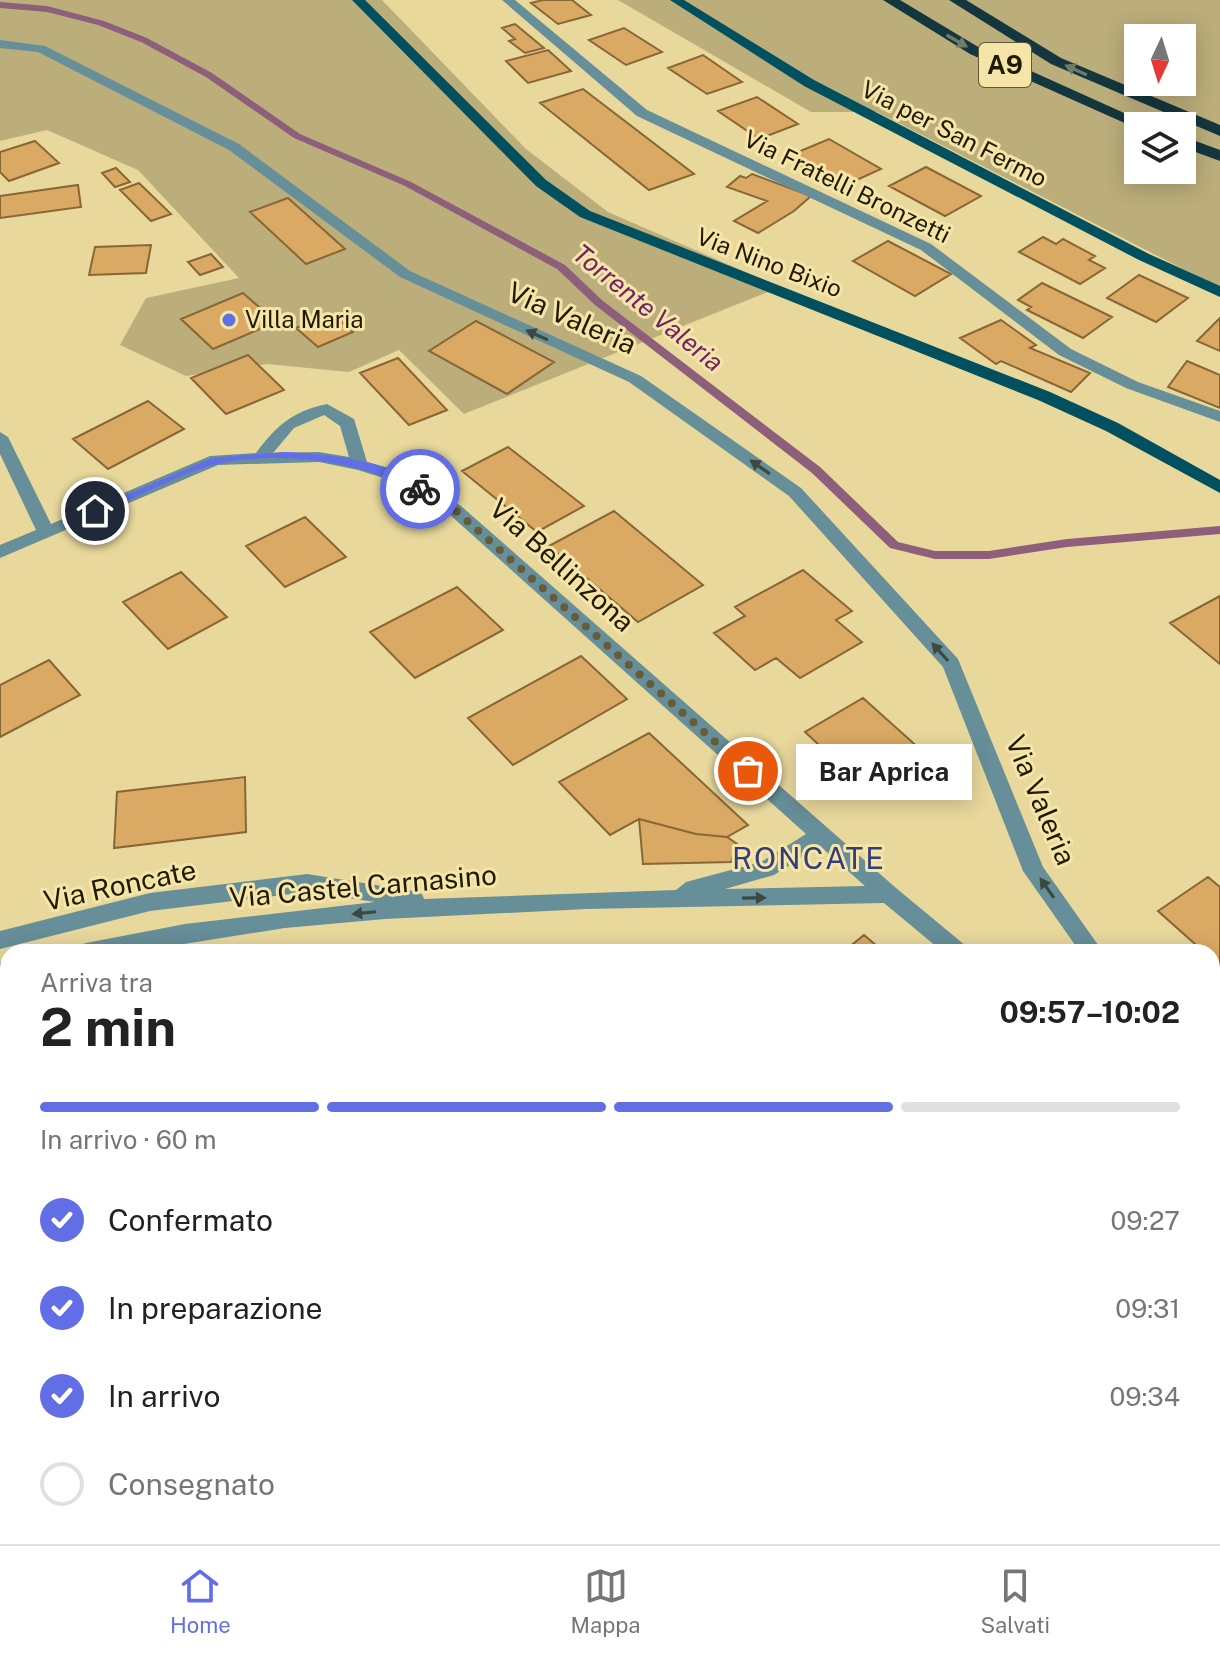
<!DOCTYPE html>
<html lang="it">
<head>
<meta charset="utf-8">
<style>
  :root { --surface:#fff; --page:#f6f6f6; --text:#222; --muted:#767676; --line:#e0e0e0; --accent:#616ee6 }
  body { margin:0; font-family:"Public Sans",sans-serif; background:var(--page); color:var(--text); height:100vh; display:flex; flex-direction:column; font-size:30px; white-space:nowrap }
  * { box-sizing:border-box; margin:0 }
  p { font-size:26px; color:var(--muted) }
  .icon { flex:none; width:44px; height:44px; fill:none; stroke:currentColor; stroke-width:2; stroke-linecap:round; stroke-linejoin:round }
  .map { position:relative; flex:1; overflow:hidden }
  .details { position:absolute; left:0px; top:944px; width:1220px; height:600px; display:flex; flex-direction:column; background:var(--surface); border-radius:24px 24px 0 0; box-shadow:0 4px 20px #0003 }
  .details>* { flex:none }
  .needle { width:52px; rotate:184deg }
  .buttons { position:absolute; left:1124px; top:24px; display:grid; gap:16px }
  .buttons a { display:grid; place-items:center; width:72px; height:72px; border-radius:0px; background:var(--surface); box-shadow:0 4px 20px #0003; font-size:40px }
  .pin { position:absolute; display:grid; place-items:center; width:68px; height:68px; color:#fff; margin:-34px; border:4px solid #fff; border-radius:50%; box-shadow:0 2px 8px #0007 }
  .courier { position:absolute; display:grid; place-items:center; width:80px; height:80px; margin:-40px; border:6px solid #616ee6; border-radius:50%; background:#fff; color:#222; box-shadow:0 2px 10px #0007 }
  .bubble { position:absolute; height:56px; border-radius:0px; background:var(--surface); box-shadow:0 4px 20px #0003; font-size:26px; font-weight:700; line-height:56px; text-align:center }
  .headline em { font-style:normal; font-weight:700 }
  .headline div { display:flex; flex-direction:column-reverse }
  .headline { display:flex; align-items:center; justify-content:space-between; height:136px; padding:0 40px }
  h1 { font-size:52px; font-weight:700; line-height:60px }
  .bar { display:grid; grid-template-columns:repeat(4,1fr); gap:12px 8px; align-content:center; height:96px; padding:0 40px }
  .bar i { height:10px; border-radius:6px; background:var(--line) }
  .bar .on { background:var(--accent) }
  .bar p { grid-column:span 4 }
  ol { padding:0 40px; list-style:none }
  li { display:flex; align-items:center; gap:24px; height:88px }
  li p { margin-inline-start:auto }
  li .icon { padding:8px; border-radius:50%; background:var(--accent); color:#fff; stroke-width:4 }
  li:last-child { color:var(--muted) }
  li i { width:44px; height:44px; border:4px solid var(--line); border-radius:50% }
  .tab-bar { display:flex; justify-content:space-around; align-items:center; height:112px; border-top:2px solid var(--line); background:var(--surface); font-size:22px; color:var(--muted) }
  .tab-bar a { display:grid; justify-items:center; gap:4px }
  .tab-bar .on { color:var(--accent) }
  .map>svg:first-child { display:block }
  .green { fill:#bcae7b; fill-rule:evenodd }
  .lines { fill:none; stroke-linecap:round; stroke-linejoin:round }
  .stream { fill:#8e5f7b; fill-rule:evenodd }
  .building { fill:#daa964; stroke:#886635; stroke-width:2 }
  .path { stroke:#8c8156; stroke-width:6; stroke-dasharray:7 5; stroke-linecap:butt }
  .minor { fill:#678f99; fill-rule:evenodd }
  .major { fill:#00505f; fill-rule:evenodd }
  .highway { fill:#14363e; fill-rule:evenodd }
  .oneway { fill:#6e7c68 }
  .oneway2 { fill:#3c493f }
  .route { fill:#616ee6 }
  .done { stroke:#665c39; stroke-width:8; stroke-dasharray:0 14.4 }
  .poi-dot { fill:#616ee6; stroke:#f5e5a8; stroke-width:3 }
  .labels { text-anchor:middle; stroke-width:6; stroke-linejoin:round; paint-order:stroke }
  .far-street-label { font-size:24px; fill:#201a03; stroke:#f5e5a8 }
  .far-poi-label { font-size:24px; fill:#201a03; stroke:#f5e5a8; text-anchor:start }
  .shield { fill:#f5e5a8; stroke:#605734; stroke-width:2 }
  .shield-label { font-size:26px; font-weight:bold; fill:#201a03 }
  .far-water-label { font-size:26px; font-style:italic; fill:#702364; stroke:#f5e5a8 }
  .street-label { font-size:28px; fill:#201a03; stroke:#f5e5a8 }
  .neighbourhood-label { font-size:30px; letter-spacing:2px; fill:#353d78; stroke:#f5e5a8 }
</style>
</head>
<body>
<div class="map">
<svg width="1220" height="1544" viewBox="0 0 1220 1544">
  <rect width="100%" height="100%" fill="#e8d89c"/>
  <path class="green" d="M0,0H382L526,149L608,212L780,287L464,414L399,350L349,372L267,364L186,376L120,345L146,298L239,278L138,170L47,130L0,141Z
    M618,0H1220V288L877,112H811ZM1138,38H1182V82H1138ZM1138,126H1182V170H1138Z"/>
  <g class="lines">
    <path class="stream" d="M0,2L47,6L104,21L147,38L212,73L300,134L411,182L565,265L603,301L820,467L898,542L935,551H989L1067,539L1220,526V534L1067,547L989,559H935L890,548L812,473L595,305L557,269L405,186L294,138L206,77L141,42L98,25L47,12L0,8Z"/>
  </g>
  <path class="building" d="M543,0H572L591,15L558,24L531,3Z
    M515,24L544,48L525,53L509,41L515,39L502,28Z
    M624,28L662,52L626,65L589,40Z
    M548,50L571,71L528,83L506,61Z
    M703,55L742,82L707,94L668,68Z
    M583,89L694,174L649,190L540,103Z
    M757,97L798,124L759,139L718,111Z
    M829,139L881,169L837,189L786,157Z
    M35,141L59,163L9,181L0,172V152Z
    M926,167L981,196L945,216L889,186Z
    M116,168L130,182L115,187L102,173Z
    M752,174L811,196L794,211L758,233L734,221L767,201L727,187L740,176L746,178Z
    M139,183L171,214L151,221L120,190Z
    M78,185L81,207L0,218V196Z
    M288,198L345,249L306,264L250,212Z
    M1043,237L1056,244L1063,239L1095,256L1089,260L1105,268L1080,284L1019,252Z
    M888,241L951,274L915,296L853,261Z
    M151,245L146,273L89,275L95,247Z
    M211,254L223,267L200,275L188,262Z
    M1139,275L1188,298L1156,322L1107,298Z
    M1042,283L1112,317L1083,338L1027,310L1031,307L1018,300Z
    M243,293L276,322L213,349L181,319Z
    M331,313L353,332L318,347L296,328Z
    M1220,318V351L1197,341Z
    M1001,320L1036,345L1030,348L1090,373L1071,392L1001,361L996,364L960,338Z
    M476,321L554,362L507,394L429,351Z
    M248,355L284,390L226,414L191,378Z
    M398,358L447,410L409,425L360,373Z
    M1187,361L1220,375V408L1168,387Z
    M148,401L184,429L108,469L73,439Z
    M508,447L584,506L537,532L462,471Z
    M614,511L703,585L638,622L549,546Z
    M305,517L346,557L285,587L246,546Z
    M803,570L852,611L836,620L862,642L800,678L776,658L755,670L714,633L745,616L735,607Z
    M181,572L227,617L168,649L123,602Z
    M457,587L503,630L415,678L370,632Z
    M1220,596V664L1170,623Z
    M581,656L627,699L513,765L468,718Z
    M49,660L80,695L0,737V685Z
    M863,698L920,749L862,785L805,732Z
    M649,733L748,825L727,837L696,834L639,819L610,835L559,782Z
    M245,777L246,832L114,848L117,792Z
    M639,819L696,834L727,837L737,844L731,862L643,864Z
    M1208,877L1220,887V966L1212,959V952H1204L1158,911Z
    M864,935L884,952H843Z
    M8,1118V1184L0,1185V1119Z
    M0,1216H8V1245H0Z
    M1220,1364V1441L1212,1434V1373Z
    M262,1536H308L319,1544H256Z"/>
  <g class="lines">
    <path class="path" d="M0,1483L8,1490
      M26,1536L29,1544"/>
    <path class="minor" d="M502,0H515L647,110L931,244L1071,349L1138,382L1220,411V422L1126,388L1059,355L921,250L637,116Z
      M0,40L45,46L239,144L410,271L641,376L801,488L958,659L1043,867L1103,952H1080L1023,871L943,667L789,496L629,382L400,277L229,150L38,52L0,48Z
      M327,404L354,419L367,462L405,473L461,506L896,888L966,946L969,952H943L884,903L586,909L385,919L285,928L134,952H75L78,946L86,943L185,924L375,902L307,892L150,911L0,949V931L150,893L307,874L414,891L422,894L424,899L676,890L686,882L761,862L806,834L449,514L393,481L358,470L319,462L218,465L0,558V545L36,530L0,454V432L8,437L51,524L210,456L256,453C276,426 293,411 327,404ZM324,415L340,426L349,457L319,452L273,453L294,428ZM820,846L865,886L725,889L774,875Z
      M8,960V978L0,980V962Z
      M1212,1074L1220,1077V1101L1212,1098Z
      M1212,1152L1220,1155V1181L1212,1178Z"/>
    <path class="major" d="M352,0H365L546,180L590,211L1050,392L1118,423L1220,480V493L1106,431L1038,400L580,217L536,186Z
      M670,0H684L814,80L1149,254L1220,286V297L1139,260L804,86Z"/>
    <path class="highway" d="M883,0H900L980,48L1153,126L1138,129L970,54Z
      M949,0H966L1061,58L1220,125V136L1051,64Z
      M1182,136L1220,150V161L1182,147Z"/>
  </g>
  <defs><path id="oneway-solid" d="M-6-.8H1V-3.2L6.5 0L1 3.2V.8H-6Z" transform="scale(2)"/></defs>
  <g class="oneway">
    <use href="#oneway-solid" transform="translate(957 41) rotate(30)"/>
    <use href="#oneway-solid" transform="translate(1076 70) rotate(-156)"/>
  </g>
  <g class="oneway2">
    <use href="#oneway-solid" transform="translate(537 335) rotate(-156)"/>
    <use href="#oneway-solid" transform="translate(760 467) rotate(-145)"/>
    <use href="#oneway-solid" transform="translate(940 652) rotate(-132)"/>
    <use href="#oneway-solid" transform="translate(1047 888) rotate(-125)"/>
    <use href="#oneway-solid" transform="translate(754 898) rotate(-1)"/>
    <use href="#oneway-solid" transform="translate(364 913) rotate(174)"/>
  </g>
  <path class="route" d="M283,452C324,453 394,460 425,489L416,492C364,461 277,450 218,464C182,472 134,499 99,514L89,511L212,458Z"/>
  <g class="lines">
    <path class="done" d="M420,489L455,510L748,771"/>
  </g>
  <circle class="poi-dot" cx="229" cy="320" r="8"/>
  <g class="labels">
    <g class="far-street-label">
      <text transform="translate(954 134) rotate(27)" y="8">Via per San Fermo</text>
      <text transform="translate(847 187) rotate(26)" y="8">Via Fratelli Bronzetti</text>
      <text transform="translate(769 263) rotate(21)" y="8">Via Nino Bixio</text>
    </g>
    <g class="far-poi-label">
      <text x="245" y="328">Villa Maria</text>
    </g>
    <rect class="shield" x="979" y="43" width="52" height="44" rx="6"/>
    <g class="shield-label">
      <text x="1005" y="74">A9</text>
    </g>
    <g class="far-water-label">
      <text transform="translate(648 308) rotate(39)" y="9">Torrente Valeria</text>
    </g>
    <g class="street-label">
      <text transform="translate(572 318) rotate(24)" y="10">Via Valeria</text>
      <text transform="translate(562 565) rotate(42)" y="10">Via Bellinzona</text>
      <text transform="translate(1041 800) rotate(67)" y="10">Via Valeria</text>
      <text transform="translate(120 885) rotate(-12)" y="10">Via Roncate</text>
      <text transform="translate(363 886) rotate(-5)" y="10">Via Castel Carnasino</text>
    </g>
    <g class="neighbourhood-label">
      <text x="809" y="869">RONCATE</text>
    </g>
  </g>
</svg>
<div class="buttons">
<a><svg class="needle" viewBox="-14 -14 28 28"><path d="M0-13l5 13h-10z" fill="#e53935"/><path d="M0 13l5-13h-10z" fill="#767676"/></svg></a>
<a><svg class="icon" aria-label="layers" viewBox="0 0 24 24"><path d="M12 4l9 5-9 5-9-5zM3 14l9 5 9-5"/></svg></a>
</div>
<div class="pin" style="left:748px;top:771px;background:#ea580c"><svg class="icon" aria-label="bag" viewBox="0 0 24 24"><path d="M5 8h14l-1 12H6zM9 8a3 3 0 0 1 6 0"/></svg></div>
<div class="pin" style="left:95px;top:511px;background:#1f2937"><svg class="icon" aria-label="home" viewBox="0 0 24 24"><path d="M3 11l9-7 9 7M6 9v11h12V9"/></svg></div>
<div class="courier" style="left:420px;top:489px"><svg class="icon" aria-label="bike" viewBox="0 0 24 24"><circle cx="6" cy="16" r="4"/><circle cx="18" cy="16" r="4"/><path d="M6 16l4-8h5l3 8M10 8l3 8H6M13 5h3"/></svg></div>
<div class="bubble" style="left:796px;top:744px;width:176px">Bar Aprica</div>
<section class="details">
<div class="headline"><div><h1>2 min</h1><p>Arriva tra</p></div><em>09:57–10:02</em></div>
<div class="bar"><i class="on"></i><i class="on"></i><i class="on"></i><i></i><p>In arrivo · 60 m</p></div>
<ol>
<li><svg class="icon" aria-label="check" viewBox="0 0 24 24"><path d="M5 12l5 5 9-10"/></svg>Confermato<p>09:27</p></li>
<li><svg class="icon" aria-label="check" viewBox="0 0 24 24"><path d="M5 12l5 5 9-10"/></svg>In preparazione<p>09:31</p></li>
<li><svg class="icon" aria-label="check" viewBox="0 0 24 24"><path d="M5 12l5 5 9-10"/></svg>In arrivo<p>09:34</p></li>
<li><i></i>Consegnato</li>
</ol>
</section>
</div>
<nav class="tab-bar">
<a class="on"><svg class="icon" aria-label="home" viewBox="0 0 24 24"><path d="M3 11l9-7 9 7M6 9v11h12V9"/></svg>Home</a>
<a><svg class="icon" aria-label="map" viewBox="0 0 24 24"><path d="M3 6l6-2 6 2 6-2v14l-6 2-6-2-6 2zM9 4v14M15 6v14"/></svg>Mappa</a>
<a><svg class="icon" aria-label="saved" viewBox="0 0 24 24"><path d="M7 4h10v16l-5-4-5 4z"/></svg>Salvati</a>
</nav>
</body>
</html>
